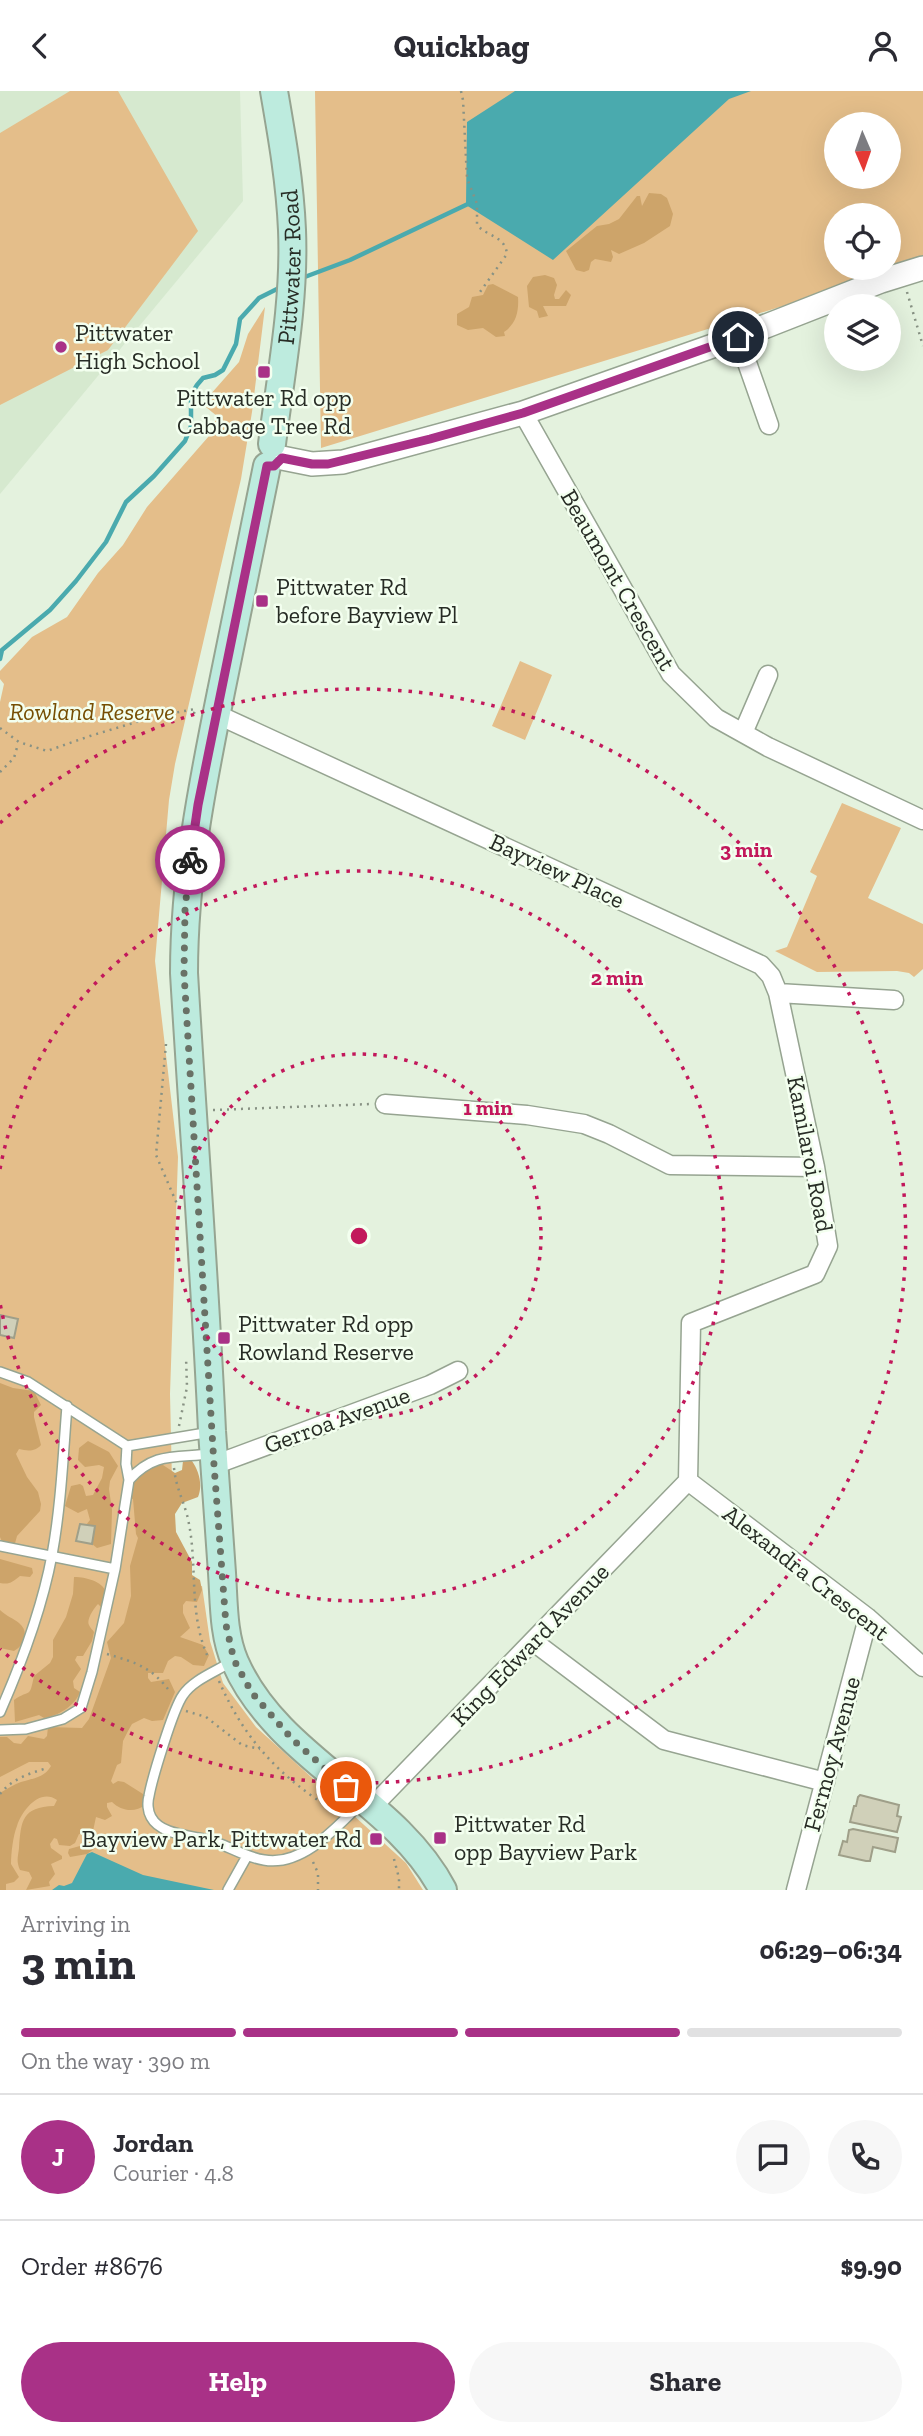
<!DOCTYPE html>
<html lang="en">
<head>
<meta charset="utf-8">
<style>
  :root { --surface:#fff; --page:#f7f7f7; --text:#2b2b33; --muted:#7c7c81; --line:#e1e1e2; --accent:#a93187 }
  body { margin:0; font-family:"Zilla Slab",serif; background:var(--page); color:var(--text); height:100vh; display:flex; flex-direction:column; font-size:26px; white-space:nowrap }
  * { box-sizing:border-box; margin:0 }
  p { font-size:23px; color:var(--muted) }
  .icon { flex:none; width:38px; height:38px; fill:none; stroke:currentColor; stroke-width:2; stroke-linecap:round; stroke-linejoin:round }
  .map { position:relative; height:1799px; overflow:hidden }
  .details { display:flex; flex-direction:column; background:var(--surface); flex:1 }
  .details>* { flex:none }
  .needle { width:46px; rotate:178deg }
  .fabs { position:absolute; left:824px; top:21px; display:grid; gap:14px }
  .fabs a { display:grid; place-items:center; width:77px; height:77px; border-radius:50%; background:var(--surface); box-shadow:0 7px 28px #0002; font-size:35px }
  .pin { position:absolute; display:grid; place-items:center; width:60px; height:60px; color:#fff; margin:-30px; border:4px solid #fff; border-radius:50%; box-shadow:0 2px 7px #0007 }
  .courier { position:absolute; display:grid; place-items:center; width:70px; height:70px; margin:-35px; border:5px solid #a93187; border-radius:50%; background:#fff; color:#222; box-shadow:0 2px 9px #0007 }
  .overview em { font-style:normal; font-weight:700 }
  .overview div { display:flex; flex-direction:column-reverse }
  .overview { display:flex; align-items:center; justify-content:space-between; height:119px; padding:0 21px }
  h1 { font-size:46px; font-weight:700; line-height:52px }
  .bar { display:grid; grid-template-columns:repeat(4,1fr); gap:10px 7px; align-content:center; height:84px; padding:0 21px }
  .bar i { height:9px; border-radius:5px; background:var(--line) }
  .bar .selected { background:var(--accent) }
  .bar p { grid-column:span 4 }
  .line { display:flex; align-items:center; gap:18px; padding:0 21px; border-top:2px solid var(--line) }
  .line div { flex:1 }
  .round { display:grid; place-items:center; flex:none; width:74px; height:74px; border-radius:37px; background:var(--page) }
  .button { display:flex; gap:14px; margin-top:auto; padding:14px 21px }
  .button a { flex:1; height:80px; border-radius:42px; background:var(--accent); color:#fff; font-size:28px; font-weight:700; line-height:80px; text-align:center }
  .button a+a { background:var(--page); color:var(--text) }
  header { display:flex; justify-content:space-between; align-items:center; height:91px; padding:0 21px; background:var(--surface); font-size:32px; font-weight:700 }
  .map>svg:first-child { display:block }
  .built { fill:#d6e9cf }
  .green { fill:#e4be8a; fill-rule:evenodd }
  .forest { fill:#cda46a }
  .water { fill:#4aaaae }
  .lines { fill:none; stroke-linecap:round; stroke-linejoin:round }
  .stream { stroke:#4aaaae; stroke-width:4.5 }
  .building { fill:#d0d0b9; stroke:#9f9f89; stroke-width:2 }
  .service-casing { stroke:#96a491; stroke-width:12 }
  .minor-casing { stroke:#96a491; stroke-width:21 }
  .tertiary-casing { stroke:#96a491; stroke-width:26 }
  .secondary-casing { stroke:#96a491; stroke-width:30 }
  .path { stroke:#889284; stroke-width:2.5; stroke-dasharray:2 5; stroke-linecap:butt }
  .service { stroke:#fff; stroke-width:9 }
  .minor { stroke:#fff; stroke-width:18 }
  .tertiary { stroke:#fff; stroke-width:23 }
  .secondary { stroke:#bdebde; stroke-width:26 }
  .done { stroke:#697166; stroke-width:7; stroke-dasharray:0 12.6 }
  .route { stroke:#a93187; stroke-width:9 }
  .ring { fill:none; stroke:#c2185b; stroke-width:3.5; stroke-dasharray:3.5 7 }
  .poi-dot { fill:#a93187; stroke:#f3ffef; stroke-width:2.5 }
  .labels { text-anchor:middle; stroke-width:5; stroke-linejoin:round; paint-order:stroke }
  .street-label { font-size:24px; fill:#272c25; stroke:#f3ffef }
  .poi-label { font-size:24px; fill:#272c25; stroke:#f3ffef; text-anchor:start }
  .park-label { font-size:24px; font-style:italic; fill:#764e03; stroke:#f3ffef }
  .centre { fill:#c2185b; stroke:#f3ffef; stroke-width:3.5 }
  .ring-label { font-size:21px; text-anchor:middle; font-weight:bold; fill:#c2185b; stroke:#f3ffef; stroke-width:5; stroke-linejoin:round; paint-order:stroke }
</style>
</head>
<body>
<header><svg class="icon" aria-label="back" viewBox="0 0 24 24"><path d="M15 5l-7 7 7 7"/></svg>Quickbag<svg class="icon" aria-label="person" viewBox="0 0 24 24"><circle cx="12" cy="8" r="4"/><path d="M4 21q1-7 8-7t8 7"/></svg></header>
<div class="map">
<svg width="923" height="1799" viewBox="0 0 923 1799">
  <rect width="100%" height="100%" fill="#e4f2de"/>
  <path class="built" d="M0,0H240L243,110L0,403Z"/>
  <path class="green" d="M70,0H118L198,140L108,259L0,314V42Z
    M315,0H923V172L321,357ZM836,33H889V86H836ZM836,124H889V177H836Z
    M265,216L252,321L241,388L175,673L169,709L155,870L178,1066L170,1303L174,1477L169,1498L202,1495L210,1550L223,1592L256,1636L406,1772L423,1799H0V611L4,593L0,588V580L32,546L67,526L98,482L123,454L147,416L209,345L217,325L202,313L239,271L248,243Z
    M520,570L552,584L525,649L492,635Z
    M842,712L901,737L868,807L923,833V878L914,886L909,882L897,880L817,881L775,860L787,856L817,785L810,781Z"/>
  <path class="forest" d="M649,102L661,103L667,107L673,123L670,135L644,152L619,163L611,159L613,166L611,171L595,168L591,171L589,179L584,181L576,179L566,160L597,135L609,133L619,128L637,105H640L642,115Z
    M545,184L554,187L557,194L554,204L555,208H559L566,199L571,204L566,215H543L548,225L539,227L537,220L529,216L527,195L533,186Z
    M493,193L518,206C519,221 516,233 504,241L505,245L496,246L483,237L468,239L457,234V223L469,216L472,206L483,204L488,194Z
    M0,1292L13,1297L34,1300L41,1314L34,1321V1326L41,1354C35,1361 27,1360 19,1358L16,1363L27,1386L38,1401L41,1413L40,1420L17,1445L14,1456L3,1453L0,1446Z
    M88,1350L109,1361L118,1375L110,1390L109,1398L112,1419L111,1453L97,1457L92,1453L95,1436L86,1434L90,1429L87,1418L78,1422L65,1415L71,1395L80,1393L83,1395L86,1405L93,1404L102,1387L104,1376L99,1374L85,1376L78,1369L79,1357Z
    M187,1369L192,1370C199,1380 203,1394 198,1406L182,1412L175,1423L176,1441L192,1471V1484L200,1489L202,1499L197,1511L186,1510L183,1514V1522L190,1537L180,1546L203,1554L209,1564L204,1575L193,1574L181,1566L175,1565L168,1570L163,1582H148V1587L151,1591L169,1588L175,1601L163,1629L152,1630L144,1627L132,1633L128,1640L123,1650L121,1672L117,1674L111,1690L113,1693L118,1690L124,1691L143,1703L145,1714C135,1722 121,1720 112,1711L107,1712V1716L112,1725L105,1729L96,1726L93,1740L95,1757L87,1763L70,1766L68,1762L69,1758L80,1755L84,1748L83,1744L79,1743L75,1752L70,1755L59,1754L57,1748L54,1747L50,1753L51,1757L62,1765V1768L51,1773L55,1783L49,1791L50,1795L26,1799L32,1787L29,1781L20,1779C16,1770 18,1766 19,1757C21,1730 22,1716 54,1715L57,1709C40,1697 22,1719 17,1735C13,1745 11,1762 11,1773L19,1786L14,1791L6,1793V1799H0V1702C5,1699 10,1696 16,1693C29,1687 43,1689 51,1675L48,1671H29L0,1686V1646H7L14,1652L21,1653L28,1645L44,1648L47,1645L48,1636L82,1637L89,1628L111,1567L107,1551L124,1532L131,1505L130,1475L138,1447L136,1443L133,1408L124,1406L122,1396L125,1386L135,1377L160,1372L175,1382L182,1379L183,1370Z
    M0,1468L32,1477L33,1482L30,1486L20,1485C12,1491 10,1494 0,1492Z
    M74,1486C91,1486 117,1495 101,1516L98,1513C94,1517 86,1529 89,1534C90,1537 93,1539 94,1541L92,1550L83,1565H77L75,1569L81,1578L73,1590L74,1597L80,1601C75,1615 58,1625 44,1627L39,1624L15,1631L14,1609C31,1597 29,1609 34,1585L50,1572L53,1566V1549L66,1526L73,1503Z
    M0,1519C6,1525 13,1527 19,1532C30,1541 24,1555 14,1560L0,1557Z"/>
  <path class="water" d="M515,0H751L729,8L553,169L466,114L467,31Z
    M92,1761L143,1784L214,1799H52L59,1794L64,1795L72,1792L87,1763Z"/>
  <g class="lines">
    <path class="stream" d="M302,187L350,169L470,112
      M0,568L2,559L50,519L76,490L106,451L126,411L154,385L185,350L191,335V304L197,294L203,287L215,284L223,279L236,253L240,228L259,207L281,196"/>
  </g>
  <path class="building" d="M0,1224L18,1228L14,1247L0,1244Z
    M80,1433L95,1435L92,1453L76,1450Z
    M860,1704L899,1714L897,1725L901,1726L897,1741L850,1731L854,1715H856L858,1706Z
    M853,1738L898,1747L895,1761L873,1756L870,1770H866L839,1764L843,1750L847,1751L849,1739Z"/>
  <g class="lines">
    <defs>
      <path id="service" d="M0,1281L28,1291L127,1355L211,1341
        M129,1389C154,1361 175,1367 210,1363
        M0,1455L115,1478
        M231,1571C215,1581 193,1589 183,1604C173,1618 152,1688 149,1705C147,1712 148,1721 151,1726C160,1743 187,1744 204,1748C225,1752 243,1766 264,1769C302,1776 337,1736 361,1712
        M0,1621C22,1571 42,1518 52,1464C61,1415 63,1365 67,1315
        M0,1639L26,1638L63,1628L81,1617L92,1581L115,1478L129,1389L126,1373L127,1355
        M228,1799L247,1765"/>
      <path id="minor" d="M738,246L769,334
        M523,322L671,583L716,627L768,656L923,729
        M216,623L761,874L771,885L778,902L894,909
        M743,642L768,584
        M385,1013L527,1024L584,1033L609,1043L670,1074L815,1076
        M214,1374L430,1294L458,1280
        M688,1390L691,1232L815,1183L828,1155L815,1076L778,902
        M688,1390L868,1527L923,1576
        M534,1551L664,1649L825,1691
        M371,1717L688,1390
        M796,1799L868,1527"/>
      <path id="tertiary" d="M282,367L312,373L343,371L523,322L738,246L881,190L923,177"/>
      <g id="secondary">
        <path id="s1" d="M272,353C281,282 295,210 292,139C290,92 282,46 274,0"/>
        <path d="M267,375C251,451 236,526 221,601C202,695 184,786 184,882C193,1034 205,1187 212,1340C215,1388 219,1435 222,1482C224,1511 223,1544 235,1571C277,1668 396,1708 443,1799"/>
      </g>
    </defs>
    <use href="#service" class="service-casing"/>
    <use href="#minor" class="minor-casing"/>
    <use href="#tertiary" class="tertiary-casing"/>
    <use href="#secondary" class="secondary-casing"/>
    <path class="path" d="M461,0L463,9L467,87L477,113V134C488,146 505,145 507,163L480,201
      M907,201L923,255
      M0,637L19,651L47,660L90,645L153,626L195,618L193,627
      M0,681L14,667L18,653
      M166,953L156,1064L177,1113
      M213,1019L371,1013
      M179,1335L187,1296L186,1266
      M174,1377C176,1396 182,1406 187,1424C199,1471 187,1523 209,1568
      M107,1563C137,1572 152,1576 171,1602
      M219,1590C245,1650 281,1687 336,1721
      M186,1620L206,1626L242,1654L260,1658
      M0,1703C11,1689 27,1683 44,1678
      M394,1768L399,1787V1799
      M313,1771L318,1782V1799"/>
    <use href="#service" class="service"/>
    <use href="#minor" class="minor"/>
    <use href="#tertiary" class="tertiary"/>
    <use href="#secondary" class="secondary"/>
  </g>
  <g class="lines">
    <path class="done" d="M190,769L185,819L184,882L214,1374L226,1534L234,1569L252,1602L292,1648L346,1696"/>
    <path class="route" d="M190,769L198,714L267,375H274L282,367L312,373H328L430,348L523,322L738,246"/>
  </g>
  <g class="ring">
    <circle cx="359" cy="1145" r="182"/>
    <path d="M0 1078A365 365 0 1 1 0 1212"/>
    <path d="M0 732A547 547 0 1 1 0 1558"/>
  </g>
  <g class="poi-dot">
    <circle cx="61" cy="256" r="7"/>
    <rect x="257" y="274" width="14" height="14" rx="3.5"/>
    <rect x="255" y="503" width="14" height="14" rx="3.5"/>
    <rect x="217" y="1240" width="14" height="14" rx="3.5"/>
    <rect x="433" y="1740" width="14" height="14" rx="3.5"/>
    <rect x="369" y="1741" width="14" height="14" rx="3.5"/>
  </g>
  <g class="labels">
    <g class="street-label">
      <text dy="8" stroke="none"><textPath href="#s1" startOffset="178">Pittwater Road</textPath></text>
      <text transform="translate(618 489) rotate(60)" y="8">Beaumont Crescent</text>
      <text transform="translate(557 780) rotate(25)" y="8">Bayview Place</text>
      <text transform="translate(810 1063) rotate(79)" y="8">Kamilaroi Road</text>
      <text transform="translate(337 1329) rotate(-20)" y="8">Gerroa Avenue</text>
      <text transform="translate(806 1482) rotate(38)" y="8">Alexandra Crescent</text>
      <text transform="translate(530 1554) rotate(-46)" y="8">King Edward Avenue</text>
      <text transform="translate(832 1663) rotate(-75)" y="8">Fermoy Avenue</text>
    </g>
    <g class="poi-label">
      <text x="75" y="250">Pittwater<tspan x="75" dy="28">High School</tspan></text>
      <text x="264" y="315" text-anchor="middle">Pittwater Rd opp<tspan x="264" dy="28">Cabbage Tree Rd</tspan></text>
      <text x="276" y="504">Pittwater Rd<tspan x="276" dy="28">before Bayview Pl</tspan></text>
      <text x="238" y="1241">Pittwater Rd opp<tspan x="238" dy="28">Rowland Reserve</tspan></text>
      <text x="454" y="1741">Pittwater Rd<tspan x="454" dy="28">opp Bayview Park</tspan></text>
      <text x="362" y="1756" text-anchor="end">Bayview Park, Pittwater Rd</text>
    </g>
    <g class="park-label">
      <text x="92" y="629">Rowland Reserve</text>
    </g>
  </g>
  <circle cx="359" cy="1145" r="10" class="centre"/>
  <g class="ring-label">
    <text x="746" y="766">3 min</text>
    <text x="617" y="894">2 min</text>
    <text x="488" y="1024">1 min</text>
  </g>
</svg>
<div class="fabs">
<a><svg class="needle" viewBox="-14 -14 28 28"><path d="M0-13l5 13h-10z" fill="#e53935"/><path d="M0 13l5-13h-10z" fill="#7c7c81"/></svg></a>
<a><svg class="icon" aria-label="locate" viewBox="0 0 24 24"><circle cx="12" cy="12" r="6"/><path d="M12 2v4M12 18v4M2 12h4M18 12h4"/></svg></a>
<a><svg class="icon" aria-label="layers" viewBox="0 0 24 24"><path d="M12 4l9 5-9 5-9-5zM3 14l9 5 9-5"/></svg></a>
</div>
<div class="pin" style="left:346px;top:1696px;background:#ea580c"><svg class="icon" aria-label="bag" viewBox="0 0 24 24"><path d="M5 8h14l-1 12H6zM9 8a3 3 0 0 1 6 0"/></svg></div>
<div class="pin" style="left:738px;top:246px;background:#1f2937"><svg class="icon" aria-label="home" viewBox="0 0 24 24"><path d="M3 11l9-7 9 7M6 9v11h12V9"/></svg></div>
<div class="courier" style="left:190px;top:769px"><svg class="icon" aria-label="bike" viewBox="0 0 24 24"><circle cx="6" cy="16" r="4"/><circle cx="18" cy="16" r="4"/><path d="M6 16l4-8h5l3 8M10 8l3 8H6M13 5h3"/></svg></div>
</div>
<section class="details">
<div class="overview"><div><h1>3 min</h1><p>Arriving in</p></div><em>06:29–06:34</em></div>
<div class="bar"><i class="selected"></i><i class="selected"></i><i class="selected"></i><i></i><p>On the way · 390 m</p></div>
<div class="line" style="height:126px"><b class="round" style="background:var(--accent);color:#fff">J</b><div><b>Jordan</b><p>Courier · 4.8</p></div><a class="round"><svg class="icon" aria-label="chat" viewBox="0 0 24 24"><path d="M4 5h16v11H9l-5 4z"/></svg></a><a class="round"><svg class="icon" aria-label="phone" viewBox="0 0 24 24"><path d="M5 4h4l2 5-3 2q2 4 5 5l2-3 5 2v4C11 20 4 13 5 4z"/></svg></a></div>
<div class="line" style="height:91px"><div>Order #8676</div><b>$9.90</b></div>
<div class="button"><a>Help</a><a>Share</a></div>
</section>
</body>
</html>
